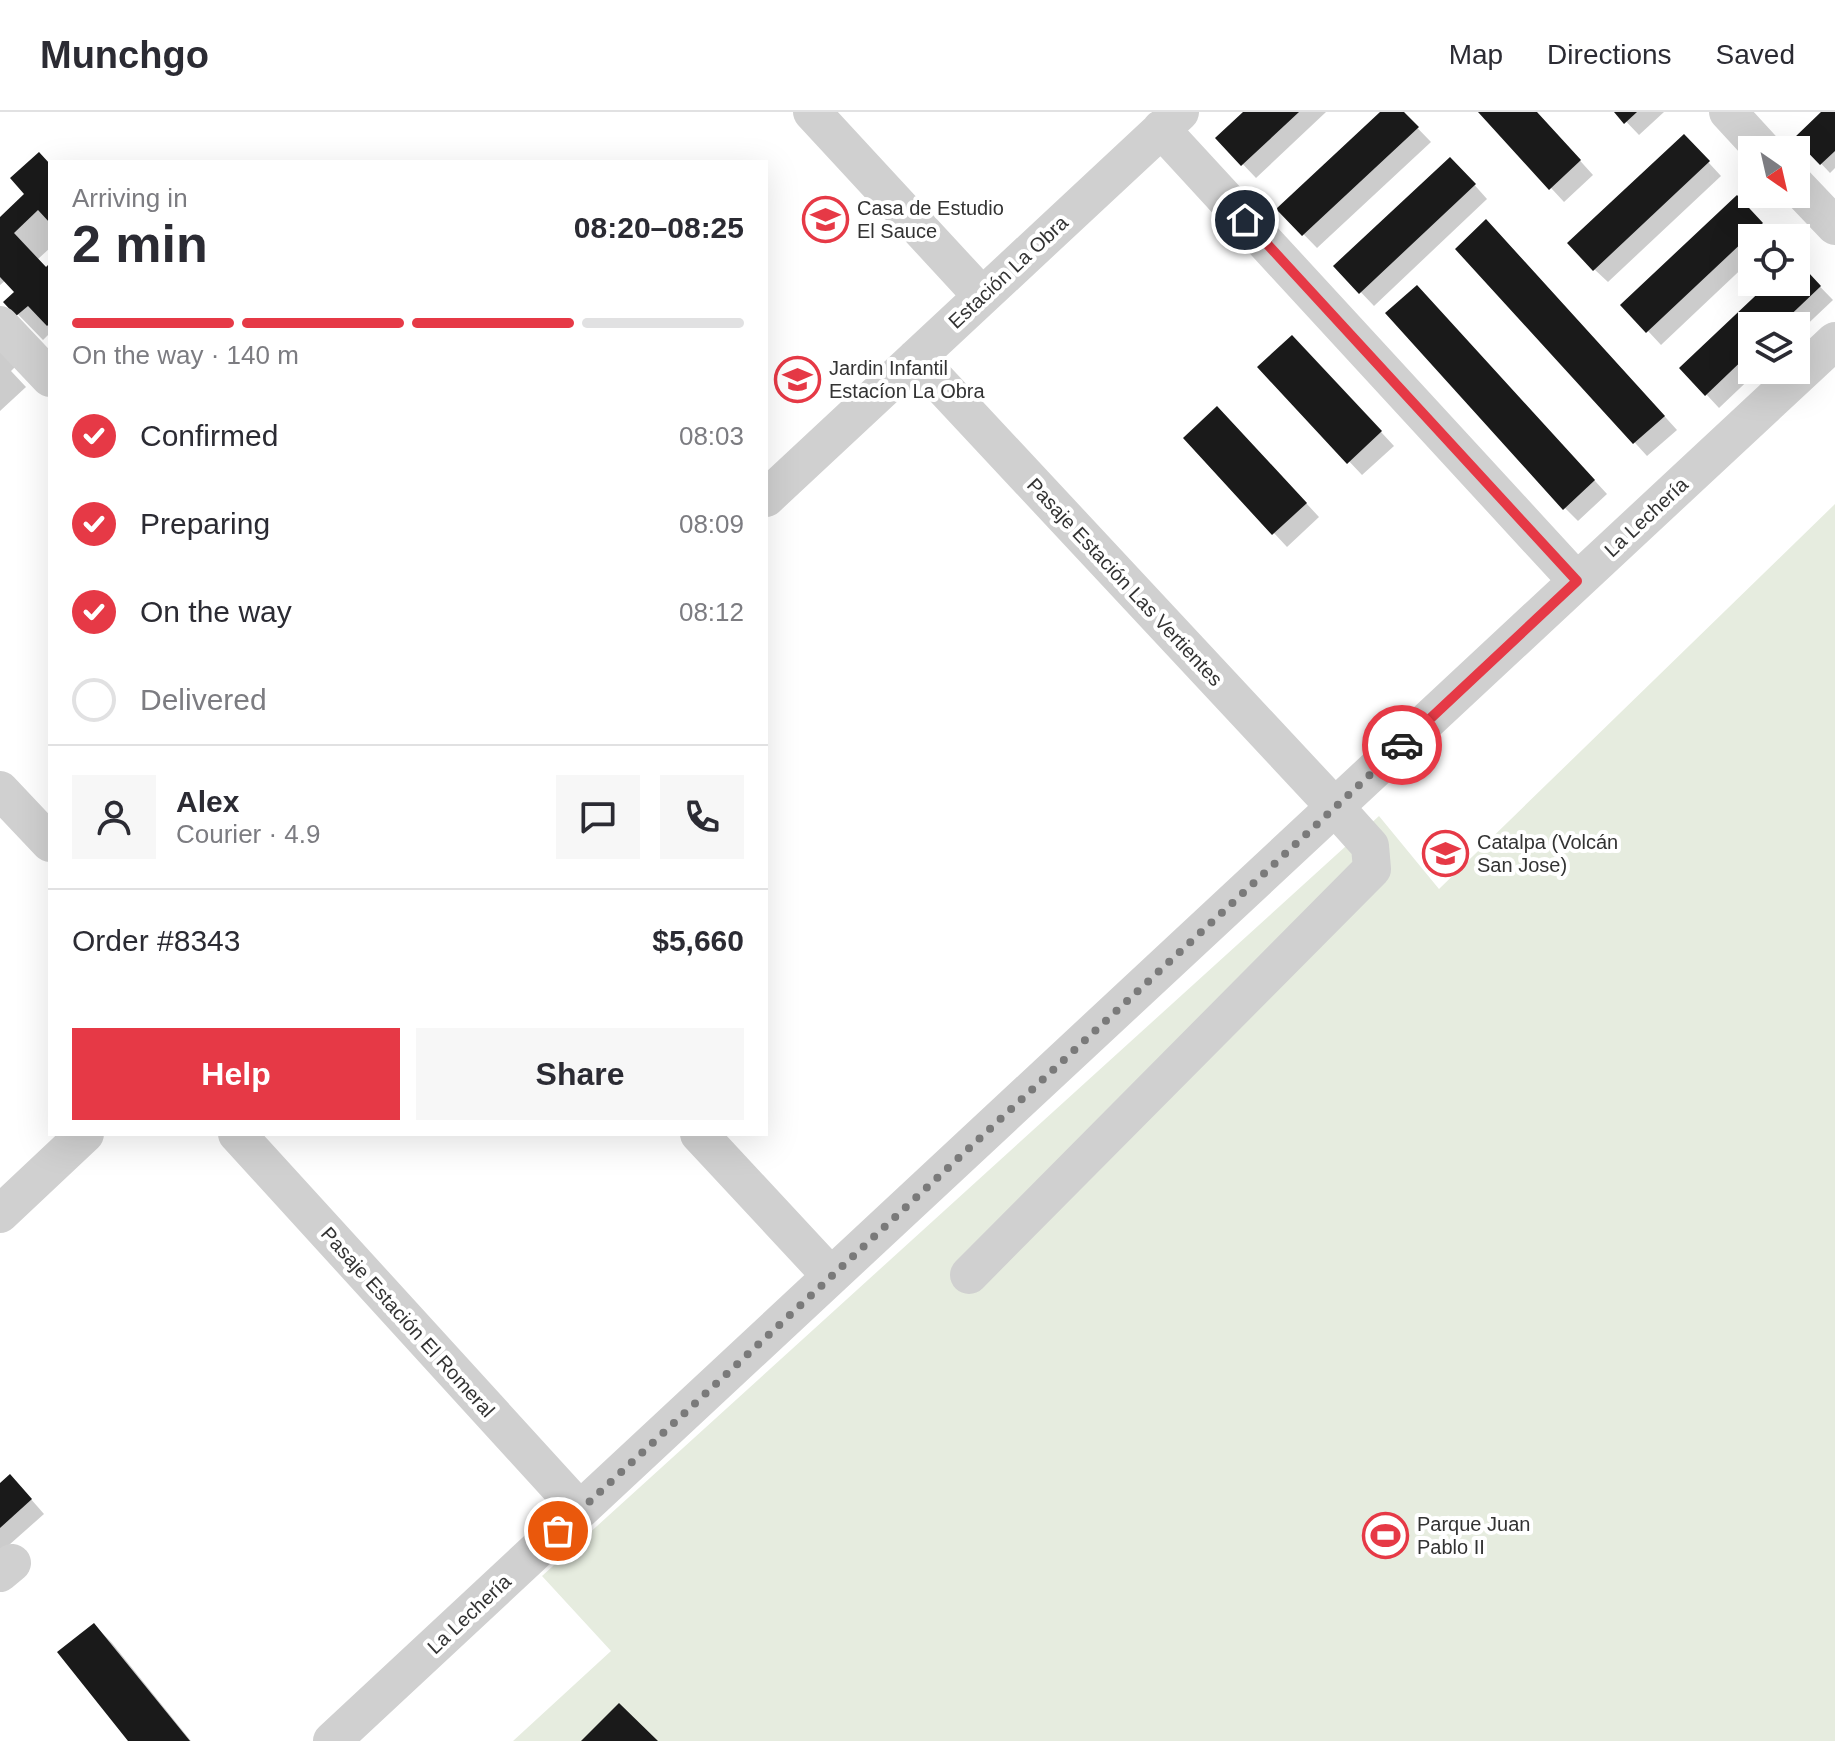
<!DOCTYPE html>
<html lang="en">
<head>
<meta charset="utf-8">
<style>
  :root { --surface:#fff; --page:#f7f7f7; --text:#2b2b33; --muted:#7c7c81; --line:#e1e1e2; --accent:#e63946 }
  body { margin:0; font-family:Helvetica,sans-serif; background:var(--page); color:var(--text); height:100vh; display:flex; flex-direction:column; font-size:30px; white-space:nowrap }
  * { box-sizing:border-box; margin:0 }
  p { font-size:26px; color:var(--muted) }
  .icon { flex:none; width:44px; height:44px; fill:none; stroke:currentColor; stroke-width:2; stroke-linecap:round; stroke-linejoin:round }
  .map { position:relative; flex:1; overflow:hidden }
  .drawer { position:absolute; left:48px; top:48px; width:720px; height:976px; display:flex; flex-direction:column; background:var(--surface); border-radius:0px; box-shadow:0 8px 32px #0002 }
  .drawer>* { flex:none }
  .needle { width:52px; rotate:146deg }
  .controls { position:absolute; left:1738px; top:24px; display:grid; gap:16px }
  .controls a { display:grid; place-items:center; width:72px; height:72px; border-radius:0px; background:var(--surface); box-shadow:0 8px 32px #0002; font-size:40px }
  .pin { position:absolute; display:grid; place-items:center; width:68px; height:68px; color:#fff; margin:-34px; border:4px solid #fff; border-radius:50%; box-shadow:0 2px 8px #0007 }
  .courier { position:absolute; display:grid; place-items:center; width:80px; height:80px; margin:-40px; border:6px solid #e63946; border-radius:50%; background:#fff; color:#222; box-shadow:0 2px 10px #0007 }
  .summary em { font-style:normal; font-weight:700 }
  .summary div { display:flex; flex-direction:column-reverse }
  .summary { display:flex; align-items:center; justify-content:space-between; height:136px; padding:0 24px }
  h1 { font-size:52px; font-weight:700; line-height:60px }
  .bar { display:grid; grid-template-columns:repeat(4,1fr); gap:12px 8px; align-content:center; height:96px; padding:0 24px }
  .bar i { height:10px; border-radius:6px; background:var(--line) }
  .bar .selected { background:var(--accent) }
  .bar p { grid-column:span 4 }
  .line { display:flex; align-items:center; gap:20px; padding:0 24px; border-top:2px solid var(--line) }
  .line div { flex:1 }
  .round { display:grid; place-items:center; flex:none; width:84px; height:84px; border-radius:0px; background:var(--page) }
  ol { padding:0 24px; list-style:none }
  li { display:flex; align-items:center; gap:24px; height:88px }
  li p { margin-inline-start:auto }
  li .icon { padding:8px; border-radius:50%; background:var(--accent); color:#fff; stroke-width:4 }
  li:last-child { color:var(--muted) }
  li i { width:44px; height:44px; border:4px solid var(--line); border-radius:50% }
  .primary-button { display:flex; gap:16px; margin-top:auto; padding:16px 24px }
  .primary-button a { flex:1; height:92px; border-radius:0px; background:var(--accent); color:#fff; font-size:32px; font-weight:700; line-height:92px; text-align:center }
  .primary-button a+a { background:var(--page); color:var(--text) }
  header { display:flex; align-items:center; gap:48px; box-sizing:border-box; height:112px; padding:0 40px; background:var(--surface); border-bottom:2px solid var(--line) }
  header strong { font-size:38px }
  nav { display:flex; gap:44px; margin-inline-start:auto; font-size:28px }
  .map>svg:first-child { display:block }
  .green { fill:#e6ecdf }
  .shadow { fill:#0003 }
  .building { fill:#1a1a1a }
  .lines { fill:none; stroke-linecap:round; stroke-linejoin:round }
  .minor { stroke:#d0d0d0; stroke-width:38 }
  .done { stroke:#7a7a7a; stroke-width:8; stroke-dasharray:0 14.4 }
  .route { stroke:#e63946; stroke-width:10 }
  .labels { text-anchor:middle; stroke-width:8; stroke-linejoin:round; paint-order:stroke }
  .poi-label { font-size:20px; fill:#333; stroke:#fff; text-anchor:start }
  .street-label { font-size:20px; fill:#333; stroke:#fff }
</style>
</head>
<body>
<header>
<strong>Munchgo</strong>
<nav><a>Map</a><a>Directions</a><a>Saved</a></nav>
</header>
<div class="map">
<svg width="1835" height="1629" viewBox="0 0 1835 1629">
  <rect width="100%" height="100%" fill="#fff"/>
  <path class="green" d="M1835,392V1629H513L611,1539L542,1464L1379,704L1439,777Z"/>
  <path class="shadow" d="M1246,0H1326L1256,66L1218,26Z
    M1383,0H1402L1431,30L1317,136L1279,97Z
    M1481,0H1536L1593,63L1564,90Z
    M1617,0H1664L1639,23Z
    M1824,0H1835V56L1830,61L1797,26Z
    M1697,38L1721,64L1608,170L1594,157Z
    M50,54V136L38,147L47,156L50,153V221L43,228L6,190L17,180L6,168L0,173V107L27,82Z
    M1463,60L1487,87L1374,194L1336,154Z
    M1737,86L1775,125L1752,126V147L1661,233L1648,219Z
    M1500,123L1677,318L1647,344L1458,137Z
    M1796,150L1833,188L1796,223V214H1752V258H1759L1719,296L1706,282L1773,170H1796Z
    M1430,189L1607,382L1578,409L1565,396Z
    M0,221L24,246L11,259L26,275L0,299Z
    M1306,239L1394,334L1362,363L1260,255Z
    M1231,310L1319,405L1287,435L1186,326Z
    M0,1373L23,1378L44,1402L0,1441Z
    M94,1513L112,1531L191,1629H131Z"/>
  <path class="building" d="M1243,0H1299L1241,54L1215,26Z
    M1380,0H1404L1419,15L1302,124L1276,97Z
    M1478,0H1537L1581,48L1549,78Z
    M1614,0H1637L1624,12Z
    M1821,0H1835V39L1820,53L1794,26Z
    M1684,22L1710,49L1593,159L1567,131Z
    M39,40L50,52V111L38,98L14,121L46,155L50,151V211L47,214L28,194L16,204L3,190L14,180L0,165V105L24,82L10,66Z
    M1450,45L1476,72L1359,182L1333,154Z
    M1737,83L1763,111L1646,221L1620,193Z
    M1486,107L1665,304L1633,332L1455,137Z
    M1796,147L1821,174L1779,214H1752V239L1705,284L1679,256L1770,170H1796Z
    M1417,173L1595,368L1563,398L1385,201Z
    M1292,223L1382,319L1347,352L1257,255Z
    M1217,294L1307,391L1272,423L1183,326Z
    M10,1362L32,1387L0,1416V1371Z
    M94,1511L190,1629H128L57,1540Z
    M619,1591L658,1629H581Z"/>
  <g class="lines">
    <path class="minor" d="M812,0L982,184
      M1728,0L1763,38
      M1161,17L1577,469
      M1796,73L1835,114
      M0,213L50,266
      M916,246L1335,695L1370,734L1372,757L969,1163
      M766,386L1180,0
      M0,678L50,731
      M237,1022L580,1398
      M699,1022L831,1164
      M0,1102L85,1022
      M0,1461L12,1451
      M332,1629L1835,229"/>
  </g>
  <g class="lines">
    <path class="done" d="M558,1419L1402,633"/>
    <path class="route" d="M1245,108L1577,469L1402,633"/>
  </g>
  <defs>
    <symbol id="school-ring" viewBox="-11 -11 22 22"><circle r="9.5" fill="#fff" stroke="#e63946" stroke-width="1.5"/><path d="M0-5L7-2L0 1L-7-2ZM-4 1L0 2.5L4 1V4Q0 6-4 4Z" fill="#e63946"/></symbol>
    <symbol id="stadium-ring" viewBox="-11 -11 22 22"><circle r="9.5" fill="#fff" stroke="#e63946" stroke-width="1.5"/><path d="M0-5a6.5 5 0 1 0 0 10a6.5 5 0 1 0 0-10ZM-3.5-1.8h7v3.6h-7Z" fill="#e63946"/></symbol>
  </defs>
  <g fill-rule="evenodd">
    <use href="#school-ring" x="800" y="82" width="51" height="51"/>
    <use href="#school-ring" x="772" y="242" width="51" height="51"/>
    <use href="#school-ring" x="1420" y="716" width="51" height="51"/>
    <use href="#stadium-ring" x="1360" y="1398" width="51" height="51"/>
  </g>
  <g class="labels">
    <g class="poi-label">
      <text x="857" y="103">Casa de Estudio<tspan x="857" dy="23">El Sauce</tspan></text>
      <text x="829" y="263">Jardin Infantil<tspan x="829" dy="23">Estacíon La Obra</tspan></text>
      <text x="1477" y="737">Catalpa (Volcán<tspan x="1477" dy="23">San Jose)</tspan></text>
      <text x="1417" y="1419">Parque Juan<tspan x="1417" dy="23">Pablo II</tspan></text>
    </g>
    <g class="street-label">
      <text transform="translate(1008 160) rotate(-43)" y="7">Estación La Obra</text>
      <text transform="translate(1646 405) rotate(-43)" y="7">La Lechería</text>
      <text transform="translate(1125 470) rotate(47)" y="7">Pasaje Estación Las Vertientes</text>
      <text transform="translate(408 1210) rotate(48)" y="7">Pasaje Estación El Romeral</text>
      <text transform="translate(469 1502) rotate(-43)" y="7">La Lechería</text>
    </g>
  </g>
</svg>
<div class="controls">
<a><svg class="needle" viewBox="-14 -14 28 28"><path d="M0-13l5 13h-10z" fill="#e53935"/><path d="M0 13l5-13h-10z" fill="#7c7c81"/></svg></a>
<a><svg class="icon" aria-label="locate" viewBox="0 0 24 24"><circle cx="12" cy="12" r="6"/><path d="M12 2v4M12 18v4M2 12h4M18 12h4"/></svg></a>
<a><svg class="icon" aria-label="layers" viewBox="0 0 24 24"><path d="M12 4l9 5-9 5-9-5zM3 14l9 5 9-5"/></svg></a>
</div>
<div class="pin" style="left:558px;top:1419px;background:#ea580c"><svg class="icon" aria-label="bag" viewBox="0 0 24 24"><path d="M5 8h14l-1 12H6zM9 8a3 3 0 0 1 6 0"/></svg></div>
<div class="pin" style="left:1245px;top:108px;background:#1f2937"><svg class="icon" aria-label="home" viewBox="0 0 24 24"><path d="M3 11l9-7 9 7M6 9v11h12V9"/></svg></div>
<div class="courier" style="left:1402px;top:633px"><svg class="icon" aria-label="car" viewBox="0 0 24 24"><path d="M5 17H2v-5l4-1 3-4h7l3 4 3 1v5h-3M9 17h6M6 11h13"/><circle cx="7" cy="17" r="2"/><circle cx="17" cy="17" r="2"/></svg></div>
<section class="drawer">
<div class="summary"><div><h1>2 min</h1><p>Arriving in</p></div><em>08:20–08:25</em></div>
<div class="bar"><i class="selected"></i><i class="selected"></i><i class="selected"></i><i></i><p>On the way · 140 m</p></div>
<ol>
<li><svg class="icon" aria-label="check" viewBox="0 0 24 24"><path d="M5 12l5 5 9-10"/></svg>Confirmed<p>08:03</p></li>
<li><svg class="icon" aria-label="check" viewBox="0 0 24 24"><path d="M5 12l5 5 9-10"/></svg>Preparing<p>08:09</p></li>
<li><svg class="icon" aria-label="check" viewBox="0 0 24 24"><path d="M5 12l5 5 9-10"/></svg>On the way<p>08:12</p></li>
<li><i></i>Delivered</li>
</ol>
<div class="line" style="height:144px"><a class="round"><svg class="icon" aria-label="person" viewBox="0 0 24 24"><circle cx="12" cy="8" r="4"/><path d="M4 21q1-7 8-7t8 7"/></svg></a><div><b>Alex</b><p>Courier · 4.9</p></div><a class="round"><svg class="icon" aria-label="chat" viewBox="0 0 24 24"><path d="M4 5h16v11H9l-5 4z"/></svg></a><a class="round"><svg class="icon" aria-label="phone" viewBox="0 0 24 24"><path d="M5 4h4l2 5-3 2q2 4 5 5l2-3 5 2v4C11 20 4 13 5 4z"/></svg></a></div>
<div class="line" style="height:104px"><div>Order #8343</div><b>$5,660</b></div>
<div class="primary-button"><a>Help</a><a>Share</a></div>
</section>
</div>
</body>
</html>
